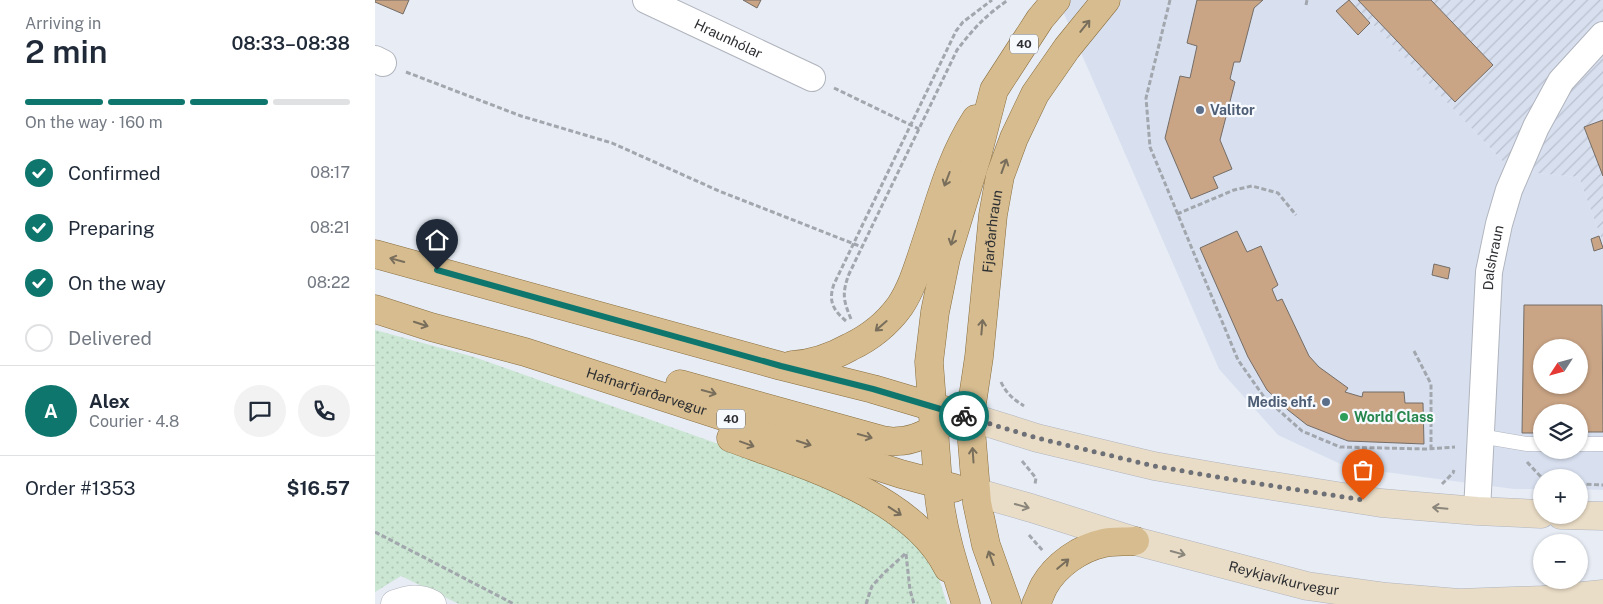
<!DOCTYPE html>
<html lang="en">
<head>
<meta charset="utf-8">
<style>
  :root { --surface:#fff; --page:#f2f2f3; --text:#1f2937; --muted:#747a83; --line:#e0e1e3; --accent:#0f766e }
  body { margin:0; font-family:"Public Sans",sans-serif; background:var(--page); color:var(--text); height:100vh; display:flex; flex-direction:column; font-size:19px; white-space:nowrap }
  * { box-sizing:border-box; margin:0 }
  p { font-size:16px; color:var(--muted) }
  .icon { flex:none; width:28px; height:28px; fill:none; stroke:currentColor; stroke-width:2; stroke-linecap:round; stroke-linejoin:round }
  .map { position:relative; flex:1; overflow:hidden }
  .side { display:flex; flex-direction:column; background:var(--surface); width:375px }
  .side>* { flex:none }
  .needle { width:32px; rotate:234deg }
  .fabs { position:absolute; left:1158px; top:339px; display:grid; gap:10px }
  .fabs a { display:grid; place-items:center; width:55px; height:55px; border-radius:50%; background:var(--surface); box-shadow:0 1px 4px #0004; font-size:25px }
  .pin { position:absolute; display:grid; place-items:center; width:42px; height:42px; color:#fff; margin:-51px -21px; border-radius:50% 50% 50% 0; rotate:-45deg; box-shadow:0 0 5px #0007 }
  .pin .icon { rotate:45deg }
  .courier { position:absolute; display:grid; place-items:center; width:50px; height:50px; margin:-25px; border:4px solid #0f766e; border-radius:50%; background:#fff; color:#222; box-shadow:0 1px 6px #0007 }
  .headline em { font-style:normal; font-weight:600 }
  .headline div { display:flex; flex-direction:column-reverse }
  .headline { display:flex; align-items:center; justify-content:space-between; height:85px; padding:0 25px }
  h1 { font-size:32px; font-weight:600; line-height:38px }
  .bar { display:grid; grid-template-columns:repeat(4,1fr); gap:8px 5px; align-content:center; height:60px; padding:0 25px }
  .bar i { height:6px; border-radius:4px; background:var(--line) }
  .bar .selected { background:var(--accent) }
  .bar p { grid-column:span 4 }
  .line { display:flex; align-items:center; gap:12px; padding:0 25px; border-top:1px solid var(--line) }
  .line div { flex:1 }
  .round { display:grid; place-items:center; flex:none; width:52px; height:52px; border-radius:26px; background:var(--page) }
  ol { padding:0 25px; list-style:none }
  li { display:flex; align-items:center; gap:15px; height:55px }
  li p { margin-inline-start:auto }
  li .icon { padding:5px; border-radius:50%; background:var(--accent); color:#fff; stroke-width:4 }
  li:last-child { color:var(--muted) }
  li i { width:28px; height:28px; border:2px solid var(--line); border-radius:50% }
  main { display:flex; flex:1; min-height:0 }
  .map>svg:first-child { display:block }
  .built { fill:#d8e0f0; fill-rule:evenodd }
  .industrial { fill:url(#industrial-furrows) }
  .grass { fill:url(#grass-dots) }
  .building { fill:#c9a485; stroke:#746d67; fill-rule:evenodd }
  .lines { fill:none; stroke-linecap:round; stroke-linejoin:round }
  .service-casing { stroke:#b0b4bd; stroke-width:15 }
  .minor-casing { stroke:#b0b4bd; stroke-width:28 }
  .tertiary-casing { stroke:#b0b4bd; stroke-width:29 }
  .secondary-casing { stroke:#b0b4bd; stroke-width:29 }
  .primary-casing { stroke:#886d3d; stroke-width:29 }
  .path { stroke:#a2a6ad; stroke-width:3; stroke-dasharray:5 2.5; stroke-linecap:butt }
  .service { stroke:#fff; stroke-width:14 }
  .minor { stroke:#fff; stroke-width:26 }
  .tertiary { stroke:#fff; stroke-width:28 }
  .secondary { stroke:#eaddc7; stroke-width:28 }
  .primary { stroke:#d6bc8f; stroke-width:28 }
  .oneway { stroke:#786e5b }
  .oneway2 { stroke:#8b867c }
  .done { stroke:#6d7076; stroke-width:5; stroke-dasharray:0 9 }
  .route { stroke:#0f766e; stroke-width:6 }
  .service-dot { fill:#5c6f8a; stroke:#f6f9fe; stroke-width:2 }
  .leisure-dot { fill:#2e9e5b; stroke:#f6f9fe; stroke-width:2 }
  .labels { text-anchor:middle; stroke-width:4.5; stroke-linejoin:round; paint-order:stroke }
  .shield { fill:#f6f9fe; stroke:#696b6e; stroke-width:1 }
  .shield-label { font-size:12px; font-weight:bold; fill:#2c2e31 }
  .street-label { font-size:14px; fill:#2c2e31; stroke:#f6f9fe }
  .service-label { font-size:14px; font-weight:bold; fill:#4e5e75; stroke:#f6f9fe; text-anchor:start }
  .leisure-label { font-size:14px; font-weight:bold; fill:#27864d; stroke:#f6f9fe; text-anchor:start }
</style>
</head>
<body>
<main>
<section class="side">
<div class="headline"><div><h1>2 min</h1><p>Arriving in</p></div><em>08:33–08:38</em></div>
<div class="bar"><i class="selected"></i><i class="selected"></i><i class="selected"></i><i></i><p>On the way · 160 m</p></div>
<ol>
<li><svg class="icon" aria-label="check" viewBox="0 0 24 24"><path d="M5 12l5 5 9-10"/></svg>Confirmed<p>08:17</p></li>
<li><svg class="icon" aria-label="check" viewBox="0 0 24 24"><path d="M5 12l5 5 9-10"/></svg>Preparing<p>08:21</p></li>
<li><svg class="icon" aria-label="check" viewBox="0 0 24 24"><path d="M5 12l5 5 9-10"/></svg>On the way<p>08:22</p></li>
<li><i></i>Delivered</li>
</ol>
<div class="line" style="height:90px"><b class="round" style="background:var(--accent);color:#fff">A</b><div><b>Alex</b><p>Courier · 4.8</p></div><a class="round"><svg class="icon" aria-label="chat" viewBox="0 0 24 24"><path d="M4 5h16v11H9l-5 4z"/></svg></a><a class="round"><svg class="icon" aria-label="phone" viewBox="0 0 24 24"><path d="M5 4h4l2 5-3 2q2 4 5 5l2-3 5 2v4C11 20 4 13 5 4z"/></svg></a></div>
<div class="line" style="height:65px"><div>Order #1353</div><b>$16.57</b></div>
</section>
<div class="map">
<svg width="1228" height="604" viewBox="0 0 1228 604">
  <defs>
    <pattern id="industrial-furrows" width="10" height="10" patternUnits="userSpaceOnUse" patternTransform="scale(1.25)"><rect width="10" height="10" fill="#d8e0f0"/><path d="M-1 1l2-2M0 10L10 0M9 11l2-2" fill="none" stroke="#bac0ce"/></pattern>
    <pattern id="grass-dots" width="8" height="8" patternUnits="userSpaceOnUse" patternTransform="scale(1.25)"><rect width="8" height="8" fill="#cbe6d2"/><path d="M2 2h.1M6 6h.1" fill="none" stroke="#aec6b5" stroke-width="1.8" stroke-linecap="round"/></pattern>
  </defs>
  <rect width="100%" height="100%" fill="#e7ecf5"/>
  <path class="built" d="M683,0H975L1137,171L1204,177L1228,243V490L1204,489V478H1166V489H1139L972,467L903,435L844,369ZM1166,348H1204V385H1166ZM1166,412H1204V450H1166Z"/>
  <path class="industrial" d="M975,0H1228V243L1204,177L1137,171Z"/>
  <path class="grass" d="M0,330L99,357L456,484L522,525L560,566L572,604H84L26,576L0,592Z"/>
  <path class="building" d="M0,0H34L28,14L0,2Z
    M368,0H386L382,8Z
    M822,0H888L879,8L865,62H859L855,79L860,82L845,140L857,169L838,177L843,188L816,199L790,138L805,76L815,78L822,46L812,43Z
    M974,0L995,23L983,35L961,11Z
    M983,0H1056L1118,65L1080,102Z
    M1228,120V176L1209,127Z
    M862,231L872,252L886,246L903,285L897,289L902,301L907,299L934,356L944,367L973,388L970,392L987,397L988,392H1029L1030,403H1048L1049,444L973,441L932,425L913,410L892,390L873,357L825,248Z
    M1224,236L1228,248L1219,251L1216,239Z
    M1059,264L1075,268L1073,279L1057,275Z
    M1149,305H1227L1228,432H1204V412H1166V433H1147ZM1166,348H1204V385H1166Z"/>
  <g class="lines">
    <defs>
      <path id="service" d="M1105,436L1152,444H1166
        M1204,444H1228"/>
      <g id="minor">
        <path id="s1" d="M271,0L437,78"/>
        <path d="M0,59L8,63"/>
        <path id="s2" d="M1102,511L1114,272L1124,224L1134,190L1161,127L1186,81L1228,35"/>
      </g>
      <path id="tertiary" d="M20,604C34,599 44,597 57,604"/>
      <g id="secondary">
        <path d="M595,417L662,438L779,466L860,480L1006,503L1102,511L1166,514"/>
        <path id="s3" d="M600,492L656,508L760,541L932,586L1012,597L1084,603L1168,600L1228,594"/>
        <path d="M1186,515L1228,516"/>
      </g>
      <g id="primary">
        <path d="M0,254L406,366L498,389L572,411"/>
        <path id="s4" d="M0,309L56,327L150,352L526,474L579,488"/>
        <path d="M417,365C438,364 457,357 475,347C494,338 512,324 525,306C537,288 543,267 550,246C565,202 575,159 601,119"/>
        <path d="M305,384L507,440C512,441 518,442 523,441C540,441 559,430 572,421"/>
        <path d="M356,438C427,464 538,496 573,568"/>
        <path d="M591,604C580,569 568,533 564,496L554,362L560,312L571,258L602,156L619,90L665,19L681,0"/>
        <path id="s5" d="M632,604L611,545L602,503L595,417L604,357L618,215L625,176L639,138L660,94L692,48L731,0"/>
        <path d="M661,604C664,598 666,592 669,586C681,565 705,548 729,543C738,541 750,542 760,541"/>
      </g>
    </defs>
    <use href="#service" class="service-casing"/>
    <use href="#minor" class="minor-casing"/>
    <use href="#tertiary" class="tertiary-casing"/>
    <use href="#secondary" class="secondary-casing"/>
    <use href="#primary" class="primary-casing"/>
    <path class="path" d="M795,0L771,98L775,147L863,360L889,397L927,431L965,447L1051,449L1080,447
      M931,5L932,0
      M31,72L146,116L237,143L344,191L487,247
      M459,88L544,129
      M802,214L859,190L877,186L903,193L921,215
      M476,319C468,300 467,293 474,274L582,50C599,28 610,16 633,0
      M471,321C458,310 453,301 459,284L581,31L588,22L617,0
      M1039,351L1056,384V448
      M626,382C631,393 638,399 649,406
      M647,461L661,478L660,484
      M1152,462L1167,478
      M1067,484L1078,473L1079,470
      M1204,484L1228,485
      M0,532L139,604
      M654,535L668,551
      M531,554L535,590L539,604
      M491,604L497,586L509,573L531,553"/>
    <use href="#service" class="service"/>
    <use href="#minor" class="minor"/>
    <use href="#tertiary" class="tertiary"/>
    <use href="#secondary" class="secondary"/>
    <use href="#primary" class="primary"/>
  </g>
  <defs><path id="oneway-shaft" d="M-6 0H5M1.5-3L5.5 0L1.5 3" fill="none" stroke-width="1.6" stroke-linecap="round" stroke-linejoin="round" transform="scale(1.25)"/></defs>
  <g class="oneway">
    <use href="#oneway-shaft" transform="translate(710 26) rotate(-51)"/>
    <use href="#oneway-shaft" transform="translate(629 166) rotate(-70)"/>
    <use href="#oneway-shaft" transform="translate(572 179) rotate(111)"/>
    <use href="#oneway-shaft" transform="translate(578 238) rotate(107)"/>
    <use href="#oneway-shaft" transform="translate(22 260) rotate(-165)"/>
    <use href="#oneway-shaft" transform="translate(46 324) rotate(18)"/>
    <use href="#oneway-shaft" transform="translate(506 326) rotate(139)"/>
    <use href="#oneway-shaft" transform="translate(607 327) rotate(-85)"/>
    <use href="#oneway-shaft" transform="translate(334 392) rotate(15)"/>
    <use href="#oneway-shaft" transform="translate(490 436) rotate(15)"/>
    <use href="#oneway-shaft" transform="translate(429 443) rotate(18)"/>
    <use href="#oneway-shaft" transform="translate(372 444) rotate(20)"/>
    <use href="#oneway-shaft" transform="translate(598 455) rotate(-94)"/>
    <use href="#oneway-shaft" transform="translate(520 511) rotate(33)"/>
    <use href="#oneway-shaft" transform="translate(616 558) rotate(-110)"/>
    <use href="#oneway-shaft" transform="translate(688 564) rotate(-40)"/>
  </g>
  <g class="oneway2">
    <use href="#oneway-shaft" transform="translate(647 506) rotate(16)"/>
    <use href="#oneway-shaft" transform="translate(1065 508) rotate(-175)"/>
    <use href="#oneway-shaft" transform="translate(803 553) rotate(15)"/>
  </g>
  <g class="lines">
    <path class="done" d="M589,416L662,438L779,466L860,480L988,500"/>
    <path class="route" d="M62,270L406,366L498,389L589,416"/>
  </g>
  <g class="service-dot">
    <circle cx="825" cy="110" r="5"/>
    <circle cx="951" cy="402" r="5"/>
  </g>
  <circle class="leisure-dot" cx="969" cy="417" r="5"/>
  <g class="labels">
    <g class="shield">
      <rect x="635" y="34.5" width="28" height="19" rx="4"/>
      <rect x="342" y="409.5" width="28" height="19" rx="4"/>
    </g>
    <g class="shield-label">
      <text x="649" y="48">40</text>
      <text x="356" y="423">40</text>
    </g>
    <g class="street-label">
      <text dy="5" stroke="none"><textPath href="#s1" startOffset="91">Hraunhólar</textPath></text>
      <text dy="5" stroke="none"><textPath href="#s5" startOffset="379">Fjarðarhraun</textPath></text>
      <text dy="5" stroke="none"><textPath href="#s2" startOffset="254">Dalshraun</textPath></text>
      <text dy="5" stroke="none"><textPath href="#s4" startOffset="284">Hafnarfjarðarvegur</textPath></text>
      <text dy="5" stroke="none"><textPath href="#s3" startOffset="321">Reykjavíkurvegur</textPath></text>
    </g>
    <g class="service-label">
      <text x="835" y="115">Valitor</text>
      <text x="941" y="407" text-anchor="end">Medis ehf.</text>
    </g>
    <g class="leisure-label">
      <text x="979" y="422">World Class</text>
    </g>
  </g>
</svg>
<div class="fabs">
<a><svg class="needle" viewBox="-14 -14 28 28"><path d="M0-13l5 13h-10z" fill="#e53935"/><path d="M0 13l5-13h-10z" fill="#747a83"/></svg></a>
<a><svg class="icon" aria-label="layers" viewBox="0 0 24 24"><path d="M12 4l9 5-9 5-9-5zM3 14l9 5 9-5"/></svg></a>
<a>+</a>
<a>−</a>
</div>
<div class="pin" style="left:988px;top:500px;background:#ea580c"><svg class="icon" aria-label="bag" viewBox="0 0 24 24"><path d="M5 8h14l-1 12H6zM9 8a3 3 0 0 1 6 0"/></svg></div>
<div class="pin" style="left:62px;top:270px;background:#1f2937"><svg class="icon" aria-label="home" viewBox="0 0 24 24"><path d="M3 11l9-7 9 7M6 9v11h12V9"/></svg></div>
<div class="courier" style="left:589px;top:416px"><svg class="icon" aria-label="bike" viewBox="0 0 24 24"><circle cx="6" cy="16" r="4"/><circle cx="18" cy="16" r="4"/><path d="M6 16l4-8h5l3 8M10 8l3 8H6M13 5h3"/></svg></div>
</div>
</main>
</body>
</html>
